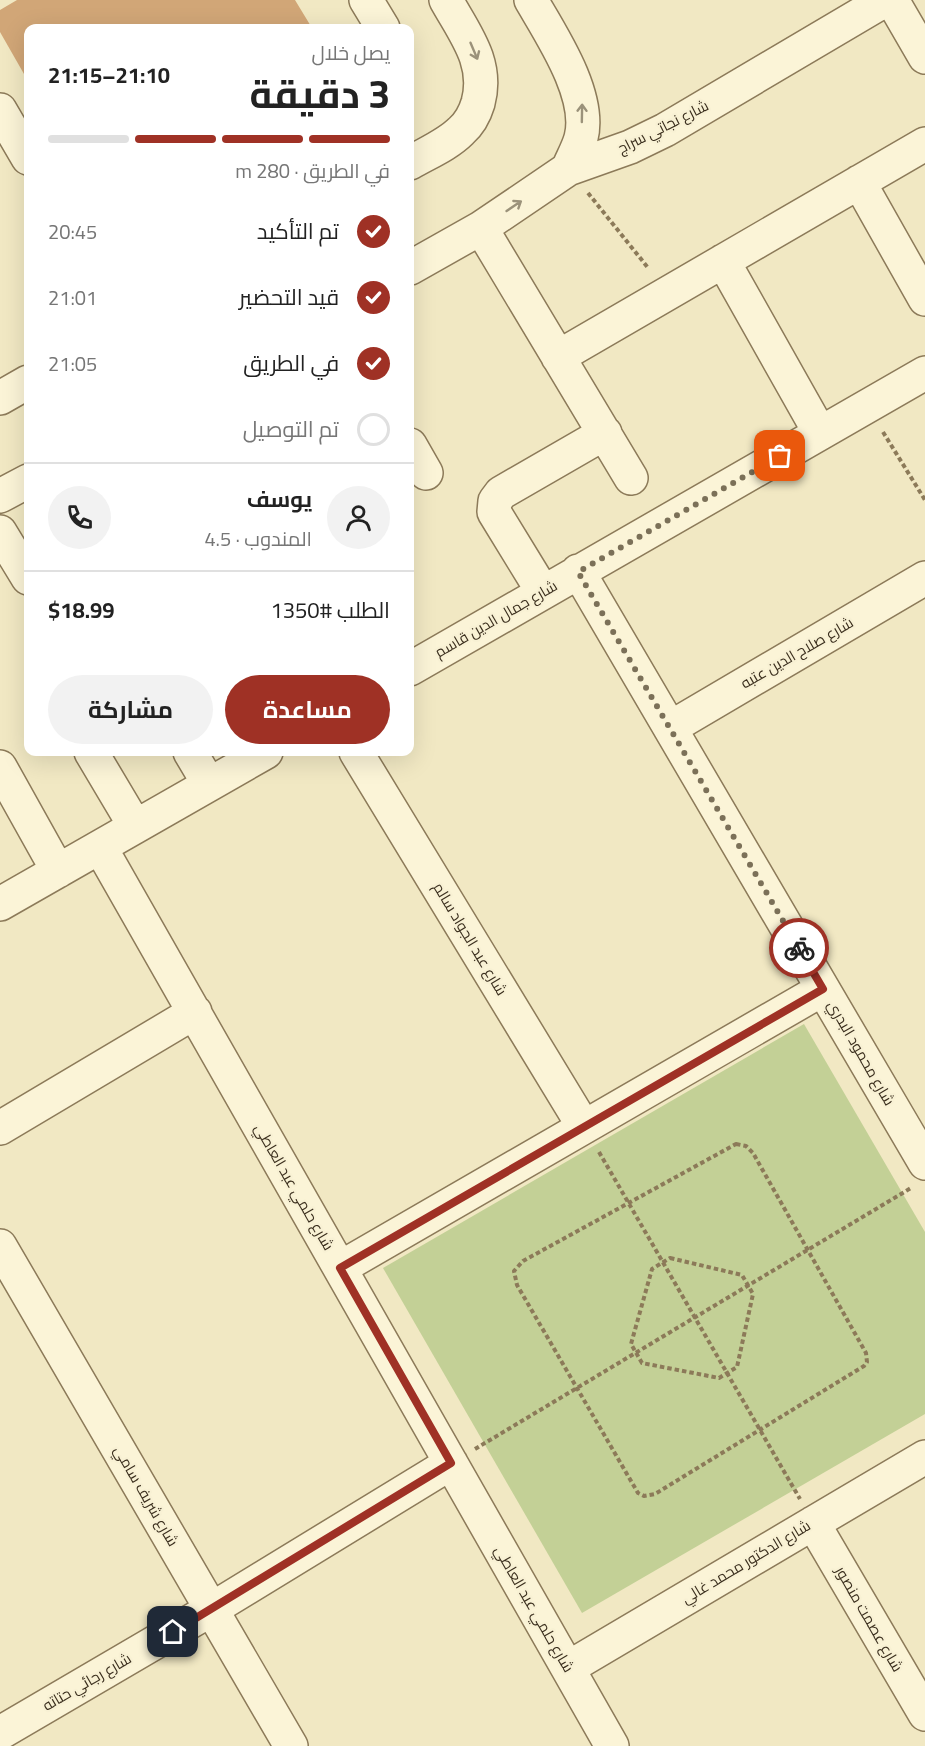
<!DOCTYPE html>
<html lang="ar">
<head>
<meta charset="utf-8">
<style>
  :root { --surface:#fff; --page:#f2f2f2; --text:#222; --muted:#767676; --line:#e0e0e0; --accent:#9f3125 }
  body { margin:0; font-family:Georgia,Cairo,serif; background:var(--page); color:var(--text); direction:rtl; height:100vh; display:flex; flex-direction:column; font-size:22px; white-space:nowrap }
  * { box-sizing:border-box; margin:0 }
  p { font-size:20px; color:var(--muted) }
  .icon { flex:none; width:33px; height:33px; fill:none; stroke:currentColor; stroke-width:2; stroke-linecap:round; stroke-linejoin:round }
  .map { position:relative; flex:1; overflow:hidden; direction:ltr }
  .details { position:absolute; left:24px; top:24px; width:390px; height:732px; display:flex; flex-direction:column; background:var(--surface); border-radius:12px; box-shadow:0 6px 24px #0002; direction:rtl }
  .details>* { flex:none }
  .pin { position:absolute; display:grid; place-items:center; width:51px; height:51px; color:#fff; margin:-26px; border-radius:12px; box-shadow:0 3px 9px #0006 }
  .courier { position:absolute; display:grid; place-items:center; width:60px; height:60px; margin:-30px; border:4px solid #9f3125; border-radius:50%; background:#fff; color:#222; box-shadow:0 2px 8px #0007 }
  .overview em { font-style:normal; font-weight:700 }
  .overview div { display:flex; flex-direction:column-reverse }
  .overview { display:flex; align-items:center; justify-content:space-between; height:102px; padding:0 24px }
  h1 { font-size:39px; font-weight:700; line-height:45px }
  .bar { display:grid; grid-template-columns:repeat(4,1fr); gap:9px 6px; align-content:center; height:72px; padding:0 24px }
  .bar i { height:8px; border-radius:4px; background:var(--line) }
  .bar .current { background:var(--accent) }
  .bar p { grid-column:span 4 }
  .line { display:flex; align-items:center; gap:15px; padding:0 24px; border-top:2px solid var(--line) }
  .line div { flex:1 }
  .round { display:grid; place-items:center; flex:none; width:63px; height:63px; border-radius:32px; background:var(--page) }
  ol { padding:0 24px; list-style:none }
  li { display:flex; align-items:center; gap:18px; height:66px }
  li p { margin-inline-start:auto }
  li .icon { padding:6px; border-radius:50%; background:var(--accent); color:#fff; stroke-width:4 }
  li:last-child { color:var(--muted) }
  li i { width:33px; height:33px; border:3px solid var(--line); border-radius:50% }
  .button { display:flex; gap:12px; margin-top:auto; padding:12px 24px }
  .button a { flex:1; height:69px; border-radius:36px; background:var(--accent); color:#fff; font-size:24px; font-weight:700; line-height:69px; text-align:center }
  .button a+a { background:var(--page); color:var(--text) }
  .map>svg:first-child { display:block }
  .green { fill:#c3d096 }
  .building { fill:#d1a677 }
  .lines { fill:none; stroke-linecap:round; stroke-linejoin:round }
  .minor-casing { stroke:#8c7a59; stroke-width:36 }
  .path { stroke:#8c7a59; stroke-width:4; stroke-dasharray:4.5 3; stroke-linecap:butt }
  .minor { stroke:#fbf4d7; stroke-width:33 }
  .oneway { stroke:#9b927a }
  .done { stroke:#7b7058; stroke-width:6; stroke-dasharray:0 10.8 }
  .route { stroke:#9f3125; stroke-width:8 }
  .labels { text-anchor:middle; stroke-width:4.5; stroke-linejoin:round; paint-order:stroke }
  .street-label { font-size:15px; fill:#3b2f1e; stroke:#f8f1d4 }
</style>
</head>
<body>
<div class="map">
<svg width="925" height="1746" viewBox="0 0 925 1746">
  <rect width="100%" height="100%" fill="#f1e8c3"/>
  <path class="green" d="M804,1024L925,1232V1414L582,1613L383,1268Z"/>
  <path class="building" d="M17,0H295L312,28H28V81L0,32V10Z"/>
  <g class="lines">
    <defs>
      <path id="minor" d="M366,0L383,28
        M531,0C552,36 592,96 581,138C578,149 572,159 568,169
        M892,0L925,57
        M0,110L28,158
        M410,163C427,153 447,145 461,131C469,124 475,113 478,103C489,63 465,34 446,0
        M859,182L925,299
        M481,228L631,478
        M723,261L820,433
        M410,268L481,228L568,169L630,147L665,130L885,0
        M558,357L925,144
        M0,398L28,382
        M410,445L426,473
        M0,496L28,481
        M0,532L28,578
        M578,571L925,1163
        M543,592L494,512L495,501L501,493L605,433
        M410,669L925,373
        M670,728L925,578
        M91,752L135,826
        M190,752L209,784
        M356,752L584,1127
        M0,767L58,871
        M100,847L612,1746
        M0,904L266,752
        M0,1128L195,1012
        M0,1246L291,1746
        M340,1268L823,989
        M813,1523L925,1714
        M568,1668L925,1457
        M0,1733L212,1609L451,1463"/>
    </defs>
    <use href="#minor" class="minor-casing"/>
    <path class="path" d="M588,193L649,269
      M883,432L925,500
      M736,1144L746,1146L753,1153L866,1353L867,1362L864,1366L655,1494L644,1496L638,1493L517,1285L514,1271L523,1261Z
      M599,1152L800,1499
      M670,1258L742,1275L753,1294L737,1367L719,1378L642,1363L631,1344L652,1269Z
      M475,1449L911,1188"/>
    <use href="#minor" class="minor"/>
  </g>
  <defs><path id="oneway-shaft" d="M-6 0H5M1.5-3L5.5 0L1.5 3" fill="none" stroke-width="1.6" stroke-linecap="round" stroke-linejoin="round" transform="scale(1.5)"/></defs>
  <g class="oneway">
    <use href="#oneway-shaft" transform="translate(474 51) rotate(67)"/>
    <use href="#oneway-shaft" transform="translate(582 113) rotate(-89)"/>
    <use href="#oneway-shaft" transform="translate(514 206) rotate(-34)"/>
  </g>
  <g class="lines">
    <path class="done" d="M780,456L578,572L799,948"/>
    <path class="route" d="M173,1632L451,1463L340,1268L823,989L799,948"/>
  </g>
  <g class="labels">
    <g class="street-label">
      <text transform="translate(663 127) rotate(-27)" y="5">شارع نجاتي سراج</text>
      <text transform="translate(496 619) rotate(-30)" y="5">شارع جمال الدين قاسم</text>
      <text transform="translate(797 653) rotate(-30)" y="5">شارع صلاح الدين عتبه</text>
      <text transform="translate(470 939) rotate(59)" y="5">شارع عبد الجواد سالم</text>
      <text transform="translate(861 1053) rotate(60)" y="5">شارع محمود البدري</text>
      <text transform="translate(294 1187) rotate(60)" y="5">شارع حلمي عبد العاطي</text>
      <text transform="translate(146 1496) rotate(60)" y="5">شارع شريف سامي</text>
      <text transform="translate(746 1562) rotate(-31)" y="5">شارع الدكتور محمد غالي</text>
      <text transform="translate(534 1609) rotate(60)" y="5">شارع حلمي عبد العاطي</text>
      <text transform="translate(869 1619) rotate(60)" y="5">شارع عصمت منصور</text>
      <text transform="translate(87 1682) rotate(-30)" y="5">شارع رجائي حتاته</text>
    </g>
  </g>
</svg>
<div class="pin" style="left:780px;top:456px;background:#ea580c"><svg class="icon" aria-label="bag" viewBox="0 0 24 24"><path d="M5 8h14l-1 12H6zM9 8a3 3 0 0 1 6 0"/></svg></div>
<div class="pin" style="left:173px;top:1632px;background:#1f2937"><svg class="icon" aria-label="home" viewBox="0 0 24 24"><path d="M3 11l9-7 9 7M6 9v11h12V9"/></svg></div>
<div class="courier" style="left:799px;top:948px"><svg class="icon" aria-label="bike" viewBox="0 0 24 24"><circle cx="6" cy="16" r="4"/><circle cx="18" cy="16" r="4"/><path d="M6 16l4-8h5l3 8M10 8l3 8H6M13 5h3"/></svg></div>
<section class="details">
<div class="overview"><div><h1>3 دقيقة</h1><p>يصل خلال</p></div><em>21:10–21:15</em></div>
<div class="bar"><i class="current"></i><i class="current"></i><i class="current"></i><i></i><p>في الطريق · 280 m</p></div>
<ol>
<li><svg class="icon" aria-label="check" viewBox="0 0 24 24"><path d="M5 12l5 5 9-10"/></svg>تم التأكيد<p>20:45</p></li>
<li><svg class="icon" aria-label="check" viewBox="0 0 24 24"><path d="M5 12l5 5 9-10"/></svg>قيد التحضير<p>21:01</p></li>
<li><svg class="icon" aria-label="check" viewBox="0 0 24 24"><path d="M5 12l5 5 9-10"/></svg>في الطريق<p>21:05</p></li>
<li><i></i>تم التوصيل</li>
</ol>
<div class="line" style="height:108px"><a class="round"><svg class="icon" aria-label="person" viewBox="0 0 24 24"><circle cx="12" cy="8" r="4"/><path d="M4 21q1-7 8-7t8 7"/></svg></a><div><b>يوسف</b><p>المندوب · 4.5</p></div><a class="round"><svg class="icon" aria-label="phone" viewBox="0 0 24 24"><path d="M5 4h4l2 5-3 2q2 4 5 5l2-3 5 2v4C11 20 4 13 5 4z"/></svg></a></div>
<div class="line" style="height:78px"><div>الطلب #1350</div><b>$18.99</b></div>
<div class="button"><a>مساعدة</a><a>مشاركة</a></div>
</section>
</div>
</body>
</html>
